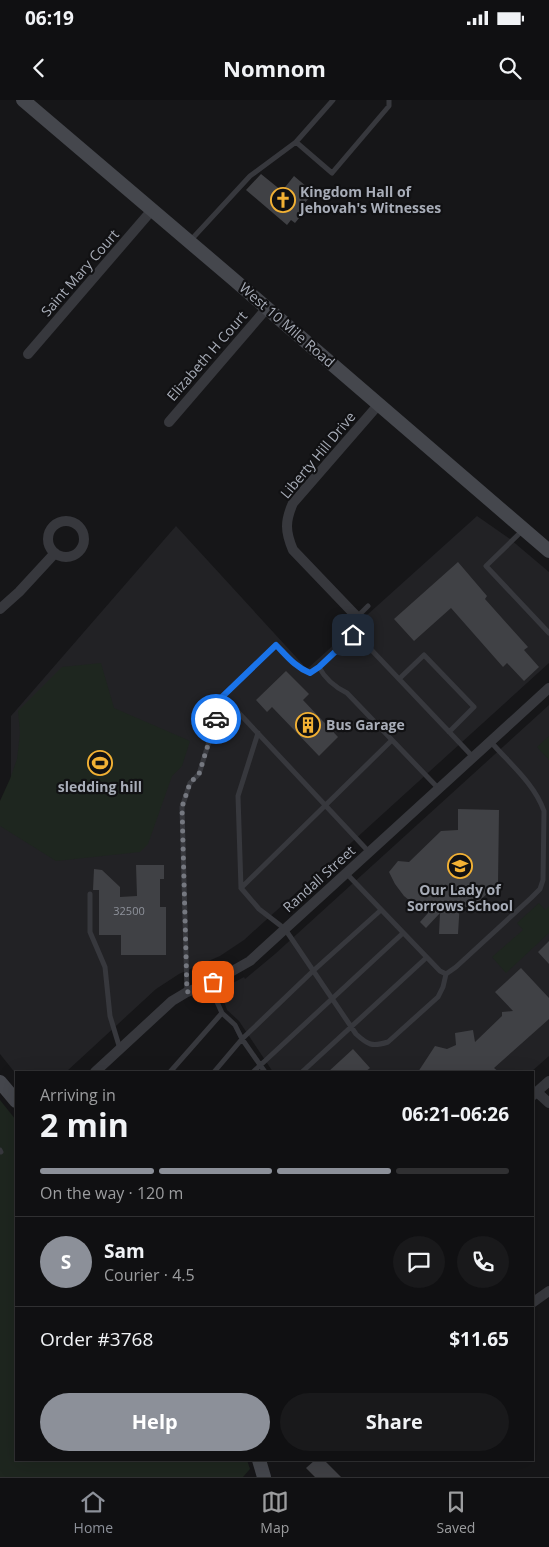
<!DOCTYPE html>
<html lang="en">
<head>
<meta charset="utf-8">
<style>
  :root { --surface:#101012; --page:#19191b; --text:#f1f3f6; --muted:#9c9d9f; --line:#303032; --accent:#8c9099 }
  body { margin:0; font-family:"Open Sans",sans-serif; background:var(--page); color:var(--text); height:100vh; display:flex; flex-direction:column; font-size:19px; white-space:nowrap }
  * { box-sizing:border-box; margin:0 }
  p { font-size:16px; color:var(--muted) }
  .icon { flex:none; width:28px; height:28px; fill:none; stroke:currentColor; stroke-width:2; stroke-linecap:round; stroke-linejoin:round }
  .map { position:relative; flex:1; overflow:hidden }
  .side { position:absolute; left:15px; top:971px; width:519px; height:390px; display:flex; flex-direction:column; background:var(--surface); border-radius:0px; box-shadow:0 5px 20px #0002,0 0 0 1px var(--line) }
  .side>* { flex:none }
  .pin { position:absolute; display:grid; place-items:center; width:42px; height:42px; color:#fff; margin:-21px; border-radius:10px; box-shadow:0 2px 8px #0006 }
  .courier { position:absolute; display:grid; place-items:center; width:50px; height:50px; margin:-25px; border:4px solid #1a73e8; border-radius:50%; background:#fff; color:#222; box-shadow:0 1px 6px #0007 }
  .overview em { font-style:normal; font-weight:700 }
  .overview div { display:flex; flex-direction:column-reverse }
  .overview { display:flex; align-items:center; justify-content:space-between; height:85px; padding:0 25px }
  h1 { font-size:32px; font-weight:700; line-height:38px }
  .bar { display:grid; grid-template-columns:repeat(4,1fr); gap:8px 5px; align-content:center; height:60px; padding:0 25px }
  .bar i { height:6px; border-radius:4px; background:var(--line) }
  .bar .on { background:var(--accent) }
  .bar p { grid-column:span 4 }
  .line { display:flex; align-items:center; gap:12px; padding:0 25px; border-top:1px solid var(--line) }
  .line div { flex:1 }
  .round { display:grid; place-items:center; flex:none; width:52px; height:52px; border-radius:26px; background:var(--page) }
  .cta { display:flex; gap:10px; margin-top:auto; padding:10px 25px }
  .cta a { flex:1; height:58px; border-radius:30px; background:var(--accent); color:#fff; font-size:20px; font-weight:700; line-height:58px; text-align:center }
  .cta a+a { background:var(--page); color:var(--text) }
  .status { display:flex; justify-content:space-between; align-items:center; height:35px; padding:0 25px; background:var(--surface); direction:ltr }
  .status svg { height:14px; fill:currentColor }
  header { display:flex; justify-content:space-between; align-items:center; height:65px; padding:0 25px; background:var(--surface); font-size:22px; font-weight:700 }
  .dock { display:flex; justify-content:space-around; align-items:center; height:70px; border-top:1px solid var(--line); background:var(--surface); font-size:14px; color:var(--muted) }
  .dock a { display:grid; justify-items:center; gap:2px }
  .dock .on { color:var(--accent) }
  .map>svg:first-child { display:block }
  .built { fill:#222225 }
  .green { fill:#1e261f }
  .building { fill:#404145 }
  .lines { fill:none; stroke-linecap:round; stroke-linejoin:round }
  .lane { stroke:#37383d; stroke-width:5 }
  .street { stroke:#37383d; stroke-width:10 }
  .secondary { stroke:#45474d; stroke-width:14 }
  .done { stroke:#757880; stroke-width:5; stroke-dasharray:0 9 }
  .route { stroke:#1a73e8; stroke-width:6 }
  .labels { text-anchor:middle; stroke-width:4.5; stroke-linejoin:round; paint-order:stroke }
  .number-label { font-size:11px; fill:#8e929b }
  .poi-label { font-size:14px; font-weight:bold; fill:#a8adb8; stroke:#111113; text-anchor:start }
  .street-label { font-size:14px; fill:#a8adb8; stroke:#111113 }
</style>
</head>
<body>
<div class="status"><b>06:19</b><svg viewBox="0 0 49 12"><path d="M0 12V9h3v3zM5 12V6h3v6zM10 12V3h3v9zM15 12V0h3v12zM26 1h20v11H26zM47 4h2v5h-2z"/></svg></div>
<header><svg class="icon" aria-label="back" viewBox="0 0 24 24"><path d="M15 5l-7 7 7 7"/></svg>Nomnom<svg class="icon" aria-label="search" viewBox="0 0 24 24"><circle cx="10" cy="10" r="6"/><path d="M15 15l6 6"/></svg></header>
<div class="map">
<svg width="549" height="1377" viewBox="0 0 549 1377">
  <rect width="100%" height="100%" fill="#161618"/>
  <path class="built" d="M477,416L510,439L549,472V563L244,840L220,856L179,874L156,889L66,972H16V974L0,954V703L11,690V616L176,426L307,569Z
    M549,605V956L531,972H273L239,921L227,910L220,890L244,877L245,879L275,854Z"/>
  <path class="green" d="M101,563L114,608L190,641L182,666L172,676L148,744L140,752L56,761L0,726V701L10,679L17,659L20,633L18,611L62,567Z
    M549,636V660L537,647Z
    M539,803L545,810L549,806V833L506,873L492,857L523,830L517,823Z
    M0,1000L16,1020V1360H247L250,1369L243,1377H0Z"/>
  <path class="building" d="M261,74L282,91L294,76L314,93L300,108L304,112L295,123L291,120L287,125L246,90Z
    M458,462L487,496L485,499L528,547L524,550L539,567L524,581L507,563L503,567L451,508L414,541L394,519Z
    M286,571L309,594L303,600L338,637L319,656L272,607L267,612L256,600Z
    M458,709L499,710L498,783L469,811L460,801L458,834H439L440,813L426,828L420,822L428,813L415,805L404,796L395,784L389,772L398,761L409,762L441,731L458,730Z
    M136,765H164V779H160V807H166V855H121V835H99V790H93L94,769L102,770L120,787V797L137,796Z
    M549,841V864L538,852Z
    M521,868L549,898V919L494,968L499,972H418L435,946L447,949L456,945L455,933L473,930L475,942L502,916V912L513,911L495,892Z
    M353,949L370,968L365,972H328Z
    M315,1360H324L341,1377H315L306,1368Z"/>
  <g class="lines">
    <path class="lane" d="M296,42L332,73L389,6V0
      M190,141L250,76L296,42L333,0
      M523,430L486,466L549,533
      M347,527L368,506
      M319,567C325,579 335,587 347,593L439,689
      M399,579L424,555L474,607L449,632
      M223,596L369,752
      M258,633L238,696L241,788L259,809L285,829L356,934C368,945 372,947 388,942L438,897L443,887L446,874
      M346,773L440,871L446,874L456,867L531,798L540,789L543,780L544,711C534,683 509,663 491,642
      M241,788L392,640
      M90,794V832L105,867L110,916L120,949
      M213,882L217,902L222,913L235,925L242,939L265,972
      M187,892L182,707L190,683L199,674L223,596L276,545C286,555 295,567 310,573L319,567L353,535L362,540L473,657
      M170,972L222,913
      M214,972L242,939L313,871L381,810
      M253,972L403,833
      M302,972L426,858
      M0,1050L1,1052"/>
    <path class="street" d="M28,254L152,110
      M169,322L267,208
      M48 439a18 18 0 1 1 36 0a18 18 0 1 1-36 0Z
      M0,509L19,492L55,453
      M360,520L293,450C285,431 285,421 293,403L379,304
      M95,972L172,901L187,892L213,882L250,861L549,588
      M537,992L549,1003
      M532,996L549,981
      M532,1203L549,1191"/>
    <path class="secondary" d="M23,0L232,178L549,451
      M0,982L16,1001
      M259,1360L264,1377"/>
  </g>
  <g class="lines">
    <path class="done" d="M213,882L187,892L182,707L190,683L199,674L216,619"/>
    <path class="route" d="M216,619L223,596L276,545C286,555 295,567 310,573L319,567L353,535"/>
  </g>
  <defs>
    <symbol id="church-ring" viewBox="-11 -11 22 22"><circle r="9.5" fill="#111113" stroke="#f2b134" stroke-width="1.5"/><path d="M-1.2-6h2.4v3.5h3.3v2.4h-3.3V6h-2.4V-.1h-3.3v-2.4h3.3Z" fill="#f2b134"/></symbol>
    <symbol id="building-ring" viewBox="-11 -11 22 22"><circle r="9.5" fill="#111113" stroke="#f2b134" stroke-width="1.5"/><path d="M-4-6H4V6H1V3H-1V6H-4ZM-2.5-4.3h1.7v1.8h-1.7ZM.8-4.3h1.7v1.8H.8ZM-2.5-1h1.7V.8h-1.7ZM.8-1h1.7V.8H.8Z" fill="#f2b134"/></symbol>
    <symbol id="stadium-ring" viewBox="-11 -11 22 22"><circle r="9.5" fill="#111113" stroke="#f2b134" stroke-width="1.5"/><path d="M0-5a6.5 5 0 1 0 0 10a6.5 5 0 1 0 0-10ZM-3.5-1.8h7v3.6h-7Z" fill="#f2b134"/></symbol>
    <symbol id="school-ring" viewBox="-11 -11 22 22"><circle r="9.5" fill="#111113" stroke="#f2b134" stroke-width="1.5"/><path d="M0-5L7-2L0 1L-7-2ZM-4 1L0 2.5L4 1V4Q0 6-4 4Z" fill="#f2b134"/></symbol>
  </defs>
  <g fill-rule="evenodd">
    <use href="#church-ring" x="269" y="86" width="28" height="28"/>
    <use href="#building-ring" x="294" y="611" width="28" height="28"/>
    <use href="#stadium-ring" x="86" y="649" width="28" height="28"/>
    <use href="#school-ring" x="446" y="752" width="28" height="28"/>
  </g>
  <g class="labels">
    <g class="number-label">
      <text x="129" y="815">32500</text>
    </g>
    <g class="poi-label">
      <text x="300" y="97">Kingdom Hall of<tspan x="300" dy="16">Jehovah's Witnesses</tspan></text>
      <text x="326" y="630">Bus Garage</text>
      <text x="100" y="692" text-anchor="middle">sledding hill</text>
      <text x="460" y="795" text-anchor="middle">Our Lady of<tspan x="460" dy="16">Sorrows School</tspan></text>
    </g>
    <g class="street-label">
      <text transform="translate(80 173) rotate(-49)" y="5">Saint Mary Court</text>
      <text transform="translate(287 225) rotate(41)" y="5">West 10 Mile Road</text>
      <text transform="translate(207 256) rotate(-49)" y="5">Elizabeth H Court</text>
      <text transform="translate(318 355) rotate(-50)" y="5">Liberty Hill Drive</text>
      <text transform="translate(319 779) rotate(-42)" y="5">Randall Street</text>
    </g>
  </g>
</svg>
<div class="pin" style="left:213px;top:882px;background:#ea580c"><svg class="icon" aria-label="bag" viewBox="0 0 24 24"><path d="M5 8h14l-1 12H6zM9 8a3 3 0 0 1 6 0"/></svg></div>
<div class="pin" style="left:353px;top:535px;background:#1f2937"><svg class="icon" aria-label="home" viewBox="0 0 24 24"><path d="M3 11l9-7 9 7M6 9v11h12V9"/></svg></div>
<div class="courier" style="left:216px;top:619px"><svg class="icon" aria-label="car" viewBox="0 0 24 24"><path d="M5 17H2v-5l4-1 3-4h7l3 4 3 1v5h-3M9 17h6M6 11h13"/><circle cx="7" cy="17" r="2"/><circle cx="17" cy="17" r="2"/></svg></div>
<section class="side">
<div class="overview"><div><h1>2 min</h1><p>Arriving in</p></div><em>06:21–06:26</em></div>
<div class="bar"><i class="on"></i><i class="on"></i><i class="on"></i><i></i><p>On the way · 120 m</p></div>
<div class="line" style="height:90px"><b class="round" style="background:var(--accent);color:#fff">S</b><div><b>Sam</b><p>Courier · 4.5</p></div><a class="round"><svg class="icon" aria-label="chat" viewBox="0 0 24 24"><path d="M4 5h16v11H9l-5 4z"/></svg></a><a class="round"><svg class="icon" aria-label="phone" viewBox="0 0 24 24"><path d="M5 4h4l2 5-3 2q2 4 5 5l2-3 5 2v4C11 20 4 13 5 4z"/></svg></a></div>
<div class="line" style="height:65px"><div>Order #3768</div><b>$11.65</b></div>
<div class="cta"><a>Help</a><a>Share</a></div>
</section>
</div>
<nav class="dock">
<a class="on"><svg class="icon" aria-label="home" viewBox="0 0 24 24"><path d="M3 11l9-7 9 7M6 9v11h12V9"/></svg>Home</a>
<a><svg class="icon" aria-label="map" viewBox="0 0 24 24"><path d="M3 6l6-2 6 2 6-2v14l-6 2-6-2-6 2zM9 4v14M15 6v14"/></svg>Map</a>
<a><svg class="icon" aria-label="saved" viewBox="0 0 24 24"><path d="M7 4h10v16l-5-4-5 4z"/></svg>Saved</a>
</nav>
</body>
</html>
